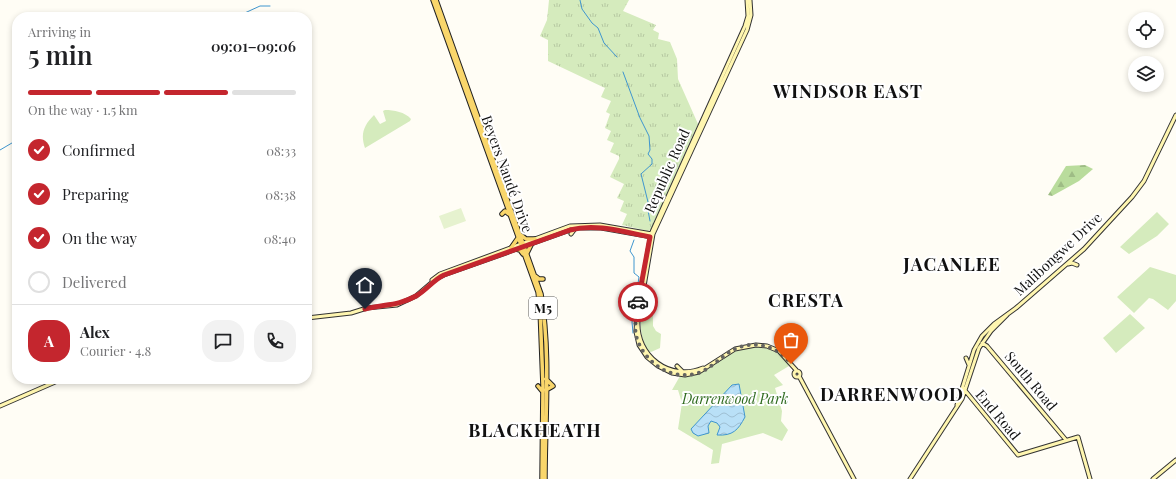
<!DOCTYPE html>
<html lang="en">
<head>
<meta charset="utf-8">
<style>
  :root { --surface:#fff; --page:#f2f2f2; --text:#202124; --muted:#757577; --line:#e0e0e0; --accent:#c4262e }
  body { margin:0; font-family:"Playfair Display",serif; background:var(--page); color:var(--text); height:100vh; display:flex; flex-direction:column; font-size:15px; white-space:nowrap }
  * { box-sizing:border-box; margin:0 }
  p { font-size:13px; color:var(--muted) }
  .icon { flex:none; width:22px; height:22px; fill:none; stroke:currentColor; stroke-width:2; stroke-linecap:round; stroke-linejoin:round }
  .map { position:relative; flex:1; overflow:hidden }
  .panel { position:absolute; left:12px; top:12px; width:300px; height:372px; display:flex; flex-direction:column; background:var(--surface); border-radius:16px; box-shadow:0 2px 6px #0003 }
  .panel>* { flex:none }
  .fabs { position:absolute; left:1128px; top:12px; display:grid; gap:8px }
  .fabs a { display:grid; place-items:center; width:36px; height:36px; border-radius:50%; background:var(--surface); box-shadow:0 2px 6px #0003; font-size:20px }
  .pin { position:absolute; display:grid; place-items:center; width:34px; height:34px; color:#fff; margin:-41px -17px; border-radius:50% 50% 50% 0; rotate:-45deg; box-shadow:0 0 4px #0007 }
  .pin .icon { rotate:45deg }
  .courier { position:absolute; display:grid; place-items:center; width:40px; height:40px; margin:-20px; border:3px solid #c4262e; border-radius:50%; background:#fff; color:#222; box-shadow:0 1px 5px #0007 }
  .overview em { font-style:normal; font-weight:600 }
  .overview div { display:flex; flex-direction:column-reverse }
  .overview { display:flex; align-items:center; justify-content:space-between; height:68px; padding:0 16px }
  h1 { font-size:26px; font-weight:600; line-height:30px }
  .bar { display:grid; grid-template-columns:repeat(4,1fr); gap:6px 4px; align-content:center; height:48px; padding:0 16px }
  .bar i { height:5px; border-radius:3px; background:var(--line) }
  .bar .current { background:var(--accent) }
  .bar p { grid-column:span 4 }
  .line { display:flex; align-items:center; gap:10px; padding:0 16px; border-top:1px solid var(--line) }
  .line div { flex:1 }
  .round { display:grid; place-items:center; flex:none; width:42px; height:42px; border-radius:16px; background:var(--page) }
  ol { padding:0 16px; list-style:none }
  li { display:flex; align-items:center; gap:12px; height:44px }
  li p { margin-inline-start:auto }
  li .icon { padding:4px; border-radius:50%; background:var(--accent); color:#fff; stroke-width:4 }
  li:last-child { color:var(--muted) }
  li i { width:22px; height:22px; border:2px solid var(--line); border-radius:50% }
  .map>svg:first-child { display:block }
  .grass { fill:url(#grass-tufts) }
  .forest { fill:url(#forest-firs) }
  .park { fill:#d5ebbd }
  .pitch { fill:#e6f2cf }
  .water { fill:url(#water-waves); stroke:#3f96cf }
  .lines { fill:none; stroke-linecap:round; stroke-linejoin:round }
  .stream { stroke:#3f96cf; stroke-width:1 }
  .secondary-casing { stroke:#333; stroke-width:5 }
  .primary-casing { stroke:#222; stroke-width:5.5 }
  .secondary { stroke:#fff6b0; stroke-width:3 }
  .primary { stroke:#f9d66b; stroke-width:3.5 }
  .done { stroke:#646461; stroke-width:4; stroke-dasharray:0 7.2 }
  .route { stroke:#c4262e; stroke-width:5 }
  .labels { text-anchor:middle; stroke-width:4; stroke-linejoin:round; paint-order:stroke }
  .shield { fill:#fff; stroke:#585858; stroke-width:1 }
  .shield-label { font-size:13px; font-weight:bold; fill:#111 }
  .street-label { font-size:14px; fill:#111; stroke:#fff }
  .park-label { font-size:14px; font-style:italic; fill:#2f6b1f; stroke:#fff }
  .district-label { font-size:18px; font-weight:bold; letter-spacing:1px; fill:#111; stroke:#fff }
</style>
</head>
<body>
<div class="map">
<svg width="1176" height="479" viewBox="0 0 1176 479">
  <defs>
    <pattern id="grass-tufts" width="24" height="20" patternUnits="userSpaceOnUse"><rect width="24" height="20" fill="#d5ebbd"/><path d="M3 7l-1-3M5 7V3M7 7l1-3M15 17l-1-3M17 17v-4M19 17l1-3" fill="none" stroke="#b6c8a1"/></pattern>
    <pattern id="forest-firs" width="22" height="20" patternUnits="userSpaceOnUse"><rect width="22" height="20" fill="#b9dc9c"/><path d="M5 1l3.5 6h-7zM16 11l3.5 6h-7z" fill="#9ebc85"/></pattern>
    <pattern id="water-waves" width="16" height="10" patternUnits="userSpaceOnUse"><rect width="16" height="10" fill="#b9e0f7"/><path d="M0 5q4-4 8 0t8 0" fill="none" stroke="#9ebfd3"/></pattern>
  </defs>
  <rect width="100%" height="100%" fill="#fffdf5"/>
  <path class="grass" d="M549,0H629L623,11L656,25L653,30L659,33L658,39L670,42L677,59L678,79L698,124L651,229L648,231L622,225L627,214L620,211L624,201L617,198L624,184L610,177L619,159V156L610,152L614,143L607,140L611,131L605,128L610,114L606,112L611,101L601,97L605,88L548,61V40L540,36L547,20Z"/>
  <path class="forest" d="M1085,165L1093,169L1079,181L1052,196L1048,195L1066,166Z"/>
  <path class="park" d="M385,110C394,110 405,112 411,119L410,121L365,148C360,134 364,125 374,115L380,124L386,121L383,111Z
    M1157,212L1169,224L1157,236L1129,254L1120,247Z
    M1150,267L1176,275V301L1168,310L1153,299L1149,298L1134,313L1117,297Z
    M644,298L646,304C654,310 653,317 653,326L656,331L661,334L660,348L651,352L648,351C638,333 640,318 644,298Z
    M1130,314L1145,328L1116,353L1103,338Z
    M757,346C769,348 783,353 789,366L774,375L783,385L775,388L782,411L781,421L788,430L782,441L763,433L722,444L719,463L711,464L713,450L678,429L682,403L678,390H672L680,376L695,375L736,351Z"/>
  <path class="pitch" d="M461,208L466,221L444,229L439,216Z"/>
  <path class="water" d="M739,384L745,417C738,430 733,436 717,435L720,427L717,423L711,421L708,426L709,433L698,436L693,433L691,429L732,385Z"/>
  <g class="lines">
    <path class="stream" d="M580,0L582,9L592,23L598,28L604,43L617,57
      M236,17L260,6H270
      M623,72L640,118L649,136L650,150L648,154L652,159V164L641,174L648,202L647,205L650,221
      M0,150L17,140
      M634,240L630,251L634,257V273L639,277L637,290
      M633,333L632,322L637,293"/>
    <defs>
      <path id="secondary" d="M747,0L748,16L745,26L651,234L637,313L636,332L639,345L647,357L658,366L672,373L685,375L699,372L735,349L756,345L767,346L779,351L797,371
        M571,234L574,230
        M1068,264L1072,263L1077,265
        M432,280L440,274L570,226L600,225L652,234
        M307,318L351,313L367,308L397,305L416,296L436,279L444,275L576,228H601L652,237
        M982,343L987,346L1066,440
        M966,358L969,365
        M677,366L683,372
        M703,368C670,382 636,356 638,321L653,234L747,30L751,15L750,0
        M794 374a3 3 0 1 1 6 0a3 3 0 1 1-6 0Z
        M799,376L854,479
        M963,388L1018,455L1078,437L1090,479
        M957,405L974,350L982,336L994,324L1016,308L1084,249L1132,197L1144,181L1176,115
        M0,406L62,379
        M910,479L962,399L979,348L991,331L1007,315
        M1153,479L1176,460"/>
      <path id="primary" d="M433,0L538,292L540,308L543,386L542,479
        M436,0L541,294C551,355 545,418 545,479
        M502,214L505,211L509,214
        M521,235L526,239H535
        M511,248L518,238
        M516,249L520,250L523,254
        M527,253L532,243
        M535,276L539,279H543
        M538,386L543,392
        M546,390L553,386L546,379"/>
    </defs>
    <use href="#secondary" class="secondary-casing"/>
    <use href="#primary" class="primary-casing"/>
    <use href="#secondary" class="secondary"/>
    <use href="#primary" class="primary"/>
  </g>
  <g class="lines">
    <path class="done" d="M638,302C637,313 634,324 636,335C642,361 671,382 698,373C710,369 720,358 731,351C751,339 778,345 791,364"/>
    <path class="route" d="M365,309C384,304 398,306 416,296C427,290 433,280 444,275L570,230C596,223 624,232 650,237L638,302"/>
  </g>
  <g class="labels">
    <rect class="shield" x="529" y="297" width="28" height="22" rx="3"/>
    <g class="shield-label">
      <text x="543" y="313">M5</text>
    </g>
    <g class="street-label">
      <text transform="translate(667 171) rotate(-66)" y="5">Republic Road</text>
      <text transform="translate(507 174) rotate(70)" y="5">Beyers Naudé Drive</text>
      <text transform="translate(1058 254) rotate(-43)" y="5">Malibongwe Drive</text>
      <text transform="translate(1031 381) rotate(50)" y="5">South Road</text>
      <text transform="translate(998 415) rotate(50)" y="5">End Road</text>
    </g>
    <g class="park-label">
      <text x="735" y="404">Darrenwood Park</text>
    </g>
    <g class="district-label">
      <text x="848" y="98">WINDSOR EAST</text>
      <text x="952" y="271">JACANLEE</text>
      <text x="806" y="307">CRESTA</text>
      <text x="892" y="401">DARRENWOOD</text>
      <text x="535" y="437">BLACKHEATH</text>
    </g>
  </g>
</svg>
<div class="fabs">
<a><svg class="icon" aria-label="locate" viewBox="0 0 24 24"><circle cx="12" cy="12" r="6"/><path d="M12 2v4M12 18v4M2 12h4M18 12h4"/></svg></a>
<a><svg class="icon" aria-label="layers" viewBox="0 0 24 24"><path d="M12 4l9 5-9 5-9-5zM3 14l9 5 9-5"/></svg></a>
</div>
<div class="pin" style="left:791px;top:364px;background:#ea580c"><svg class="icon" aria-label="bag" viewBox="0 0 24 24"><path d="M5 8h14l-1 12H6zM9 8a3 3 0 0 1 6 0"/></svg></div>
<div class="pin" style="left:365px;top:309px;background:#1f2937"><svg class="icon" aria-label="home" viewBox="0 0 24 24"><path d="M3 11l9-7 9 7M6 9v11h12V9"/></svg></div>
<div class="courier" style="left:638px;top:302px"><svg class="icon" aria-label="car" viewBox="0 0 24 24"><path d="M5 17H2v-5l4-1 3-4h7l3 4 3 1v5h-3M9 17h6M6 11h13"/><circle cx="7" cy="17" r="2"/><circle cx="17" cy="17" r="2"/></svg></div>
<section class="panel">
<div class="overview"><div><h1>5 min</h1><p>Arriving in</p></div><em>09:01–09:06</em></div>
<div class="bar"><i class="current"></i><i class="current"></i><i class="current"></i><i></i><p>On the way · 1.5 km</p></div>
<ol>
<li><svg class="icon" aria-label="check" viewBox="0 0 24 24"><path d="M5 12l5 5 9-10"/></svg>Confirmed<p>08:33</p></li>
<li><svg class="icon" aria-label="check" viewBox="0 0 24 24"><path d="M5 12l5 5 9-10"/></svg>Preparing<p>08:38</p></li>
<li><svg class="icon" aria-label="check" viewBox="0 0 24 24"><path d="M5 12l5 5 9-10"/></svg>On the way<p>08:40</p></li>
<li><i></i>Delivered</li>
</ol>
<div class="line" style="height:72px"><b class="round" style="background:var(--accent);color:#fff">A</b><div><b>Alex</b><p>Courier · 4.8</p></div><a class="round"><svg class="icon" aria-label="chat" viewBox="0 0 24 24"><path d="M4 5h16v11H9l-5 4z"/></svg></a><a class="round"><svg class="icon" aria-label="phone" viewBox="0 0 24 24"><path d="M5 4h4l2 5-3 2q2 4 5 5l2-3 5 2v4C11 20 4 13 5 4z"/></svg></a></div>
</section>
</div>
</body>
</html>
